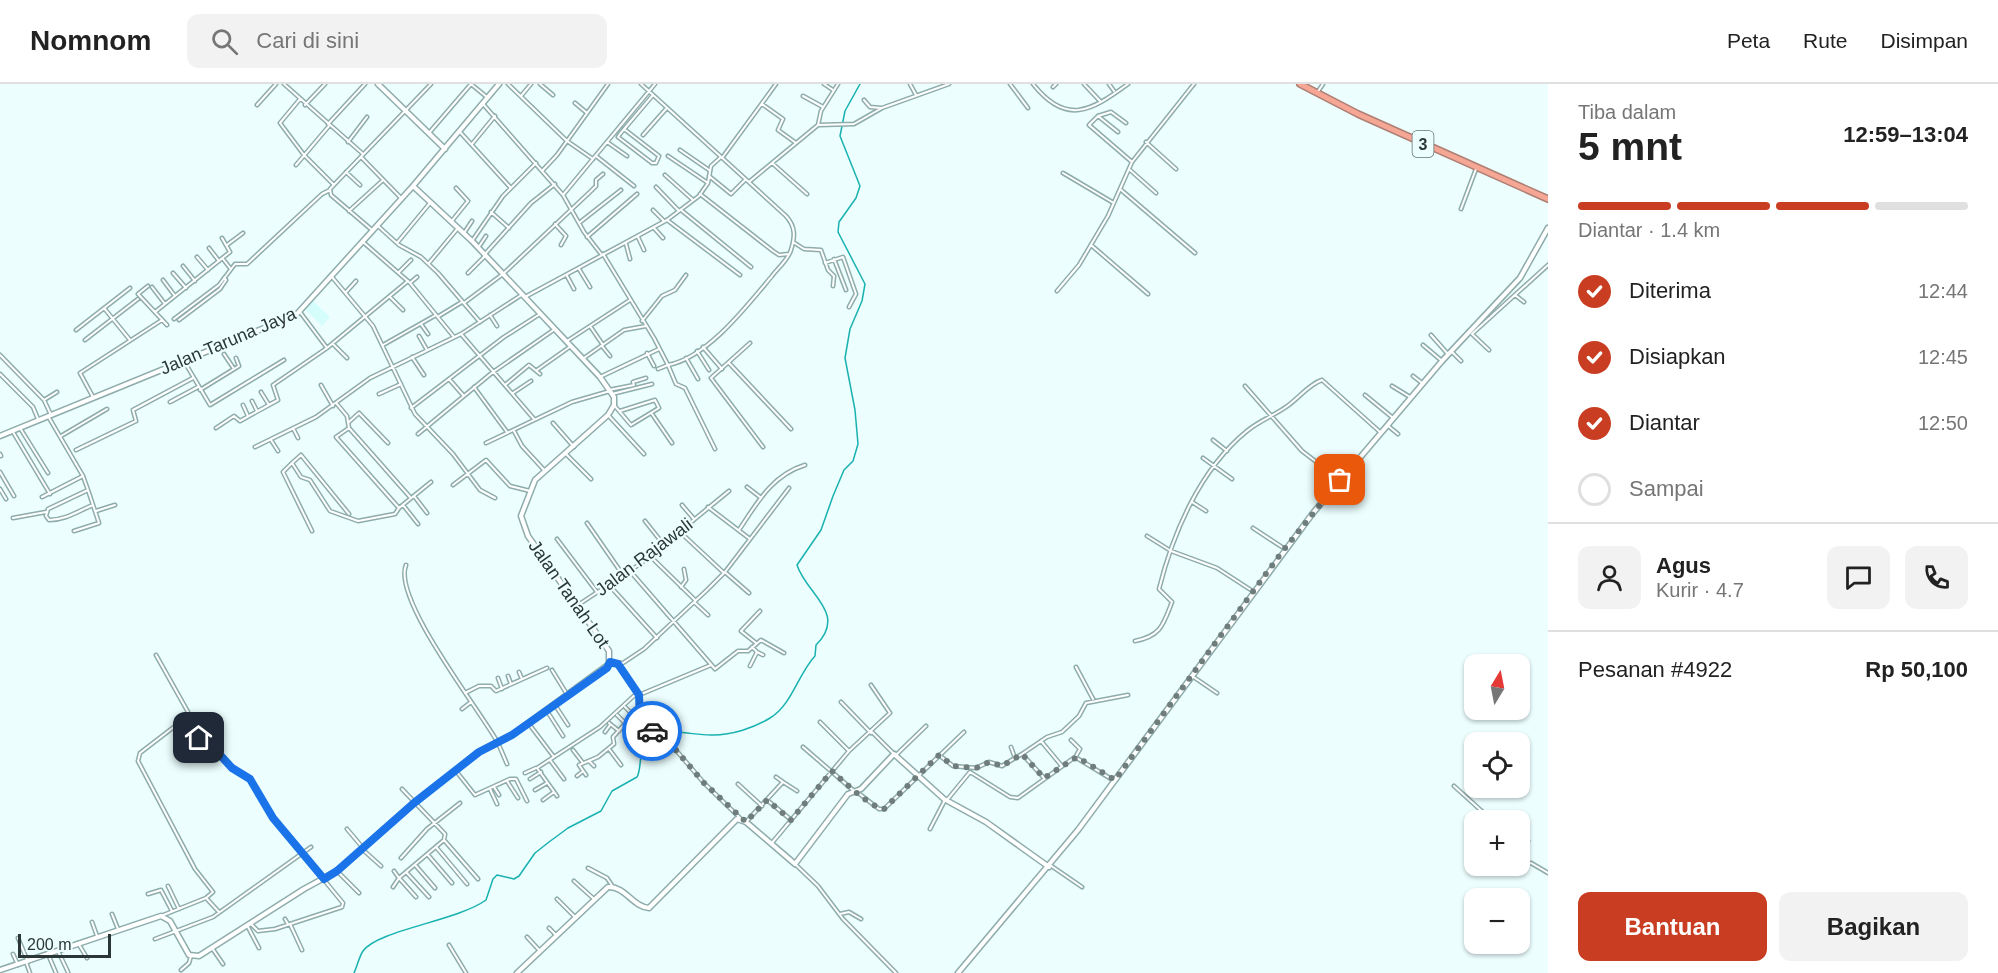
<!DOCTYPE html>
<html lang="id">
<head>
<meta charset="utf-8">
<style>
  :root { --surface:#fff; --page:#f2f2f2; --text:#222; --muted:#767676; --line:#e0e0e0; --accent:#c93e22 }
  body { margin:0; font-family:Arial,sans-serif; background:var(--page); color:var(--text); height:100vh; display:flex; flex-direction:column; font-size:22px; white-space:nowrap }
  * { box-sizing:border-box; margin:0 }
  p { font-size:20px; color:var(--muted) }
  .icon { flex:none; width:33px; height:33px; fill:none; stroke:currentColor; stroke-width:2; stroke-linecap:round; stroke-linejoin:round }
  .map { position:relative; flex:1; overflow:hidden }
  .drawer { display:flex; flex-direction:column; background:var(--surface); width:450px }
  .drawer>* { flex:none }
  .needle { width:39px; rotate:10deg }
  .controls { position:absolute; left:1464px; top:570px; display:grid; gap:12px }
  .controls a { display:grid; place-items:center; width:66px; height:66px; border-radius:12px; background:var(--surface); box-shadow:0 2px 4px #0004; font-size:30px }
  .scale { position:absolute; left:18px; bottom:15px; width:93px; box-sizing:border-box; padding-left:6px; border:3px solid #2b3736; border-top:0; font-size:16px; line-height:21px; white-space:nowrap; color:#2b3736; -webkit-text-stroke:4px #ecfefe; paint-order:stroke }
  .pin { position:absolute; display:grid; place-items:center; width:51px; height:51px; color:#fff; margin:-26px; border-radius:12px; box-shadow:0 3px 9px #0006 }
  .courier { position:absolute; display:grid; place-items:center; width:60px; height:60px; margin:-30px; border:4px solid #1a73e8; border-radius:50%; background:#fff; color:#222; box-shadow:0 2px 8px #0007 }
  .summary em { font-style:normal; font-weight:800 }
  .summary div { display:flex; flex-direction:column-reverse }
  .summary { display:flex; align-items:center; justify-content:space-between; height:102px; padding:0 30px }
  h1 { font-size:39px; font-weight:800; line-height:45px }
  .bar { display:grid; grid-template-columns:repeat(4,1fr); gap:9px 6px; align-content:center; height:72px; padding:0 30px }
  .bar i { height:8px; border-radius:4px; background:var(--line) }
  .bar .on { background:var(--accent) }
  .bar p { grid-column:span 4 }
  .line { display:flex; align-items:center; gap:15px; padding:0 30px; border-top:2px solid var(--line) }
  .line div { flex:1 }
  .round { display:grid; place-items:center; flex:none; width:63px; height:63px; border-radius:12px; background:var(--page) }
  ol { padding:0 30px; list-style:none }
  li { display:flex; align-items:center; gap:18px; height:66px }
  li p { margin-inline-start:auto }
  li .icon { padding:6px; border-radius:50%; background:var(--accent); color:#fff; stroke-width:4 }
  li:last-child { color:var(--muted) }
  li i { width:33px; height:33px; border:3px solid var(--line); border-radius:50% }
  .action { display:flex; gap:12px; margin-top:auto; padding:12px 30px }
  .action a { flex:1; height:69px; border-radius:12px; background:var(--accent); color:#fff; font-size:24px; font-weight:800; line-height:69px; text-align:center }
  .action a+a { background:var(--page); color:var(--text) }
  header { display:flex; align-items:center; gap:36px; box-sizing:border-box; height:84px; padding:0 30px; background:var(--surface); border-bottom:2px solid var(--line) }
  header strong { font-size:28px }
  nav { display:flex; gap:33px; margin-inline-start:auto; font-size:21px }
  .search { width:420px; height:54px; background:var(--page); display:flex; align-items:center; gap:15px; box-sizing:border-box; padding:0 21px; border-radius:12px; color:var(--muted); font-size:22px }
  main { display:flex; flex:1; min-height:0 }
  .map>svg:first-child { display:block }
  .built { fill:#d4fdfc }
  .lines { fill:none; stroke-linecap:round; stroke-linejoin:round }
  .stream { stroke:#19b1b0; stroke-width:1.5 }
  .street-casing { stroke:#8eacab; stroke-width:5 }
  .secondary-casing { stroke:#8eacab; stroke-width:7 }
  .highway-casing { stroke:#ae7f73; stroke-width:8 }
  .street { stroke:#fff; stroke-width:2 }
  .secondary { stroke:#fff; stroke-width:4 }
  .highway { stroke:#f5a694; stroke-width:5 }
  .done { stroke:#6f7d7c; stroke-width:6; stroke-dasharray:0 10.8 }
  .route { stroke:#1a73e8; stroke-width:8 }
  .labels { text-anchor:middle; stroke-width:4.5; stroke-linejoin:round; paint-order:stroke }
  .shield { fill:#ecfefe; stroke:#657372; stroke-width:1.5 }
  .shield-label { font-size:16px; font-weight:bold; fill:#2b3736 }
  .street-label { font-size:18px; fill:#2b3736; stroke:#ecfefe }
</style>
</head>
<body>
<header>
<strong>Nomnom</strong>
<div class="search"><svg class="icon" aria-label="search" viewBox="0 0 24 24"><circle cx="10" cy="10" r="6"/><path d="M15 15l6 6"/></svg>Cari di sini</div>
<nav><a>Peta</a><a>Rute</a><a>Disimpan</a></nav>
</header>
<main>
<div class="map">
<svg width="1548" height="889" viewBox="0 0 1548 889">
  <rect width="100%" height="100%" fill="#ecfefe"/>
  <path class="built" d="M313,217L330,233L322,242L305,225Z"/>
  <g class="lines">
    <path class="stream" d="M354,889C357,883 359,873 363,867C378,846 457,837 486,816L493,795L497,791L514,795L519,792L535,769L549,758L568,744L601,727L612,707L637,693C642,684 638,671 645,662C663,639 689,652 713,651C732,651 754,644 770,634C792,621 798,590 815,572L816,561C848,529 806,510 797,481L821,446L833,412L844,386L853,377L858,360L855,326L845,274L850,245L862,217L865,200L838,148L839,138L856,114L860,102L840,52L845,27L860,0"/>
    <defs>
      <path id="street" d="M284,0L363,70
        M508,0L567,57L593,75
        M540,0L553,11
        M824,0L833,6
        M910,0L916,11
        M1010,0L1028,24
        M1033,0C1066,42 1091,27 1128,0
        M1084,0L1101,18
        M1109,0L1114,7
        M1053,3L1056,0
        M1317,9L1323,0
        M521,12L531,0
        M803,12L823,23
        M300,15L280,39L304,71L334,101
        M864,16L870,23L881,24
        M575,19L587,29
        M483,20L563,111L584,148L601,170
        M762,20L783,35L778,46L796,59
        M257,21L276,0
        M305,21L325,0
        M1098,32L1118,48
        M1126,39L1111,28L1098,32L1089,41L1132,78
        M328,40L365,0
        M818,41L854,40L882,24L949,0
        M624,45L659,72L656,79H652L618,53L620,50L653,11
        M460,48L510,103
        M429,49L471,0L488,14
        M643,51L666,25
        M348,58L367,33
        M607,58L627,72
        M1146,58L1176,85
        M472,60L495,32
        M680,66L709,86
        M596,72L634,102
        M668,72L708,99
        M361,73L401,114
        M722,74L776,0
        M772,79L807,110
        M296,81L329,42
        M543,86L557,71L608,0
        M1130,86L1156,109
        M346,88L360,101
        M1063,89L1112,118
        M665,91L693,116
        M709,92L731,110L745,96
        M749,98L818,41L821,27L838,0
        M656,103L679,127
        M1120,105L1195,169
        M700,110L773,167L779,171L789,170
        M563,111L655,0
        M1461,125L1476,85
        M653,126L664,137
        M681,126L751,183
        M349,127L382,97
        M491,128L509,144
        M667,136L740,191
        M451,138L468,117L456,104
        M579,139L621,106
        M555,140L566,152L561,161
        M378,142L399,161L421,173L438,189L480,238
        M654,144L663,154
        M372,146L331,111L330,105L431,0
        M464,149L472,137
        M587,153L637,110
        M638,153L644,166
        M472,157L503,112L536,79
        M363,158L410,199L454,253
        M793,158L804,165L821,166L828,186L834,192L833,202
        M397,159L430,119
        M626,160L630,175
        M227,161L243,149
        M1091,161L1148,210
        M209,164L219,177
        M478,164L486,152
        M485,170L531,119L555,100
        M603,170L654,254L668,281C707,274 747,222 772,192C778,184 788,176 791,166C795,153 796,143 786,132L641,0
        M197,173L208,186
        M223,175L230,184
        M834,175L846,206
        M429,179L458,144
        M825,179L843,173L856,210L849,223
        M183,182L195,197
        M579,185L590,203
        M399,188L411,176
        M173,189L186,204
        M468,189L485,172
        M567,192L574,205
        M332,193L373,242L415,330L453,370L480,406L495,414
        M163,196L175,212
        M410,199L417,193
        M148,202L138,210L167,241
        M152,203L165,220
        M1057,207L1079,181L1108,132L1132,78L1194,0
        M346,208L356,197
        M1515,211L1524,218
        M390,213L403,226
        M525,213L667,136L699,112L708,99L711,82L721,73
        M464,219L503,190L591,107L596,102V96L603,90
        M104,224L130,256
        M155,228L230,168L222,154
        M300,228L327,264
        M490,231L497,242
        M439,232L462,218
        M174,235L219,201L235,180H247L322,110L330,106
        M179,236L220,205L226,196L224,194
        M642,237L662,212L675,206L686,191
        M421,240L428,250
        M590,242L603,261
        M76,246L130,204
        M461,250L534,335
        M1472,250L1548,181
        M1472,250L1489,266
        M1431,251L1447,269
        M419,252L427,266
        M85,256L138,215
        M567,257L630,216
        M750,259L711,294L763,363
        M333,260L347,274
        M383,261L436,231
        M1423,261L1442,277
        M602,262L610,272
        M703,263L722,285
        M697,267L709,286
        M1451,267L1461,277
        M647,269L654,282
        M224,270L234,285
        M0,271L44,316L51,331
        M412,273L424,291
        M584,274L624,246L646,242
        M686,274L698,295
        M184,277L210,321L284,276
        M729,279L791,345
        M658,285L668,281L676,300L685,304L715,365
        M537,286L571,262
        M0,290L33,323L38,335
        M1413,292L1422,299
        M600,293L659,265
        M449,295L463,311
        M321,301L333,322
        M505,301L529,281L540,290
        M1245,302L1302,367L1340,396
        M1392,302L1410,313
        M474,303L507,348
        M200,306L239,282L236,274
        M609,306L634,301L633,298L646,294
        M261,308L269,321
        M513,309L531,297
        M379,310L401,300
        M612,310L652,300
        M1365,311L1393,334
        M93,313L80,289L162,236
        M44,316L57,308
        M252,317L257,327
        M170,318L198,303
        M337,320L347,332L349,344L410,413
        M243,321L248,332
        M614,321L631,341L659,324L655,316L620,327
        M411,324L504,253L540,230
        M652,330L672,359
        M608,331L644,370
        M48,332L83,392L88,406L48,425L46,432L49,436C66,436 78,427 93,421
        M349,338L359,329L388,359
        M553,339L574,363
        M1387,341L1398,350
        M20,344L48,389
        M216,344L234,332L240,337L278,316L273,301L327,264L408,197
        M293,344L298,354
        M349,344L336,353L399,424
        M514,347L522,362L545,387
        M13,348L50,410
        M418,350L493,288L555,245
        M61,352L107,325
        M271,356L278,367
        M1213,356L1227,367
        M486,359L572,318L610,307
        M255,363L316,333L370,294L461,250L523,210
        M76,366L136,337L133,326L193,294
        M0,370L1,372
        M566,370L591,395
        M1203,374L1232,395
        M292,379L301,371L349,430
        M0,388L14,412
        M453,401L486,376L510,402L530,407
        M747,403L760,413
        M0,405L6,415
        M414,412L427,429
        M42,413L83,392
        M1192,418L1206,427
        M403,421L418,440
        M682,421L694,435
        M708,423L750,455
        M96,427L115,421
        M13,434L46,428
        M645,437L664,461
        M587,439L623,491
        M1253,444L1285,465
        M739,446C757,419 772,391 805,381
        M74,447L99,439L88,406
        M312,447L283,388L292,379L301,393L310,396L330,427L358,437L395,430L399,424L431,398
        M680,448L724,489
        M1147,452L1171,467L1217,484L1254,508
        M557,455L597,508
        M650,472L695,516
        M406,481C392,515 480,626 498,659C501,666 504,673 507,680
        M630,487L715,585L738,567H748L761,556L784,569
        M726,489L749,509
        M609,501L657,554
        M681,503L686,496L684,485
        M694,518L708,531
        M578,521L640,480L729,407
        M1135,557C1161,552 1163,541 1172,518L1159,505C1173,449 1200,385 1247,347C1259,337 1273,332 1286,323C1298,315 1309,300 1322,296L1380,348
        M756,559L741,547L760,527
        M757,568L763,571
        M156,571L188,628L183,636L140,669L138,677L195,785L213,808L206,814L161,832
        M610,578L623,579L644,565L707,506L725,488L789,404
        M750,582L757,568L752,563
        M1076,583L1093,615
        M552,586L568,612
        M519,588L522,595
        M508,592L511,600
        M1192,592L1217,609
        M498,594L502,605
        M465,609L479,602H491L496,607L547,584
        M639,611L711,581
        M841,618L871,649
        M555,621L568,641
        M625,623L634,632
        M462,625L471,618
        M640,625L642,637L652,646L656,656L675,665L704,699L740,734
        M547,627L563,652
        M617,631L626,640
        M183,636L199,654L210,660L232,684L250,695L273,734L343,819L342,823L275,845L258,847L251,840
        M820,638L849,667
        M609,639L619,647
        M529,640L554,673
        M605,648L610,641
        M872,648L893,669
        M1071,656L1080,665L1076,672
        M1041,657L1061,681
        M803,663L854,707
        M1011,663L1015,674L1022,670L1044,694
        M609,665L621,681
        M573,666L583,679
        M1022,670L1047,653L1062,648L1079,632L1086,619L1128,611
        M896,671L926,642
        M939,671L953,682L976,684L989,678L1002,682L1015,674
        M550,676L564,695
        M589,677L594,682
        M456,687L475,711L510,695H516L527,717
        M525,689L536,684
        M586,691L579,681L598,673L614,660L613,653L641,622L639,611L618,580
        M577,692L582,688
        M776,693L783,698
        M530,695L541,688
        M507,697L518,714
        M738,700L762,722
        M1454,702L1485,730L1497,736
        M494,703L499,711
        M402,705L445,750L444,756L399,794L416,813
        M490,705L497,720
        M535,706L547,699
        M857,708L879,725H884L964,648
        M557,712L537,684L600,643L637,609
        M543,716L554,708
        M767,716L790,735
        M947,716L970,688L1010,713L1018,714L1075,673L1113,696
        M746,738L783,698L797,707
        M347,745L363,764
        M930,745L945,716
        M1520,749L1528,757L1520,767
        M444,756L478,795
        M771,760L849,667L890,629L871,601
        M436,763L467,800
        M362,765L381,782
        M428,771L452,799
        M401,774L427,745L460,719
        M795,780L818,802L843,835L896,889
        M1520,780L1531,779L1548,789
        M1050,781L1082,803
        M416,782L435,804
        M588,784L607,794L613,803
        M337,787L359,809
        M407,789L429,813
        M574,797L594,815
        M168,802L179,825
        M393,803L399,794L394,787
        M148,810L161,806L172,827
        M207,815L219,828
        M557,815L575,833
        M112,830L118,845
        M840,830L849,828L861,835
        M285,835L288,840
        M92,838L97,852
        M290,840L302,866
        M248,843L259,864
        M549,844L556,851
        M527,853L540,867
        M18,854L28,878
        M155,855L213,833L311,763
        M78,859L87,874
        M449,861L466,889
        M212,864L223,880
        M58,867L68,888
        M13,870L18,881
        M48,870L56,889
        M26,878L30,889
        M181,886L189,879L191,872"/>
      <path id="secondary" d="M378,0L445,65
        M0,352L296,231L413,102L499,0
        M0,886L161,832L170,837L189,871L199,872L304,805L337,787L414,719L479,668L512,651L609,580V567L528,452L521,432L535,396L608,331L614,321V313L600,293L472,157L413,102
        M517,889L608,803C625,802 633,823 649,824L737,735L746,738L795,780L848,710L861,705L894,670L944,715L986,738L1049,783
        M958,889L1078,746L1313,429L1442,277L1520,194L1548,144"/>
      <path id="highway" d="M1300,0L1358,30L1548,115"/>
    </defs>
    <use href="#street" class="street-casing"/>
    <use href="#secondary" class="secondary-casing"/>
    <use href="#highway" class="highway-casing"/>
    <use href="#street" class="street"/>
    <use href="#secondary" class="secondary"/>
    <use href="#highway" class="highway"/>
  </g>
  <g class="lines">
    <path class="done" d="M652,647L658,658L675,665L704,699L746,738L767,716L791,736L832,687C843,697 871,724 884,725L939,671L953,682L976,684L989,678L1002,682L1022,670L1044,694L1077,673L1115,696L1282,468L1340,396"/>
    <path class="route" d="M199,654L210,660L232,684L250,695L273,734L324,795L337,787L414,719L479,668L512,651L607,584L610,578L618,580L639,611L640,634L652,647"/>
  </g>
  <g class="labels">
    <rect class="shield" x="1412.5" y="47" width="21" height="26" rx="4.5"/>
    <g class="shield-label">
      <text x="1423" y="66">3</text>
    </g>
    <g class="street-label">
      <text transform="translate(228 257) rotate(-23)" y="6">Jalan Taruna Jaya</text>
      <text transform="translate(644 473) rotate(-37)" y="6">Jalan Rajawali</text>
      <text transform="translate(569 510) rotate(55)" y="6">Jalan Tanah Lot</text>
    </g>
  </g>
</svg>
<div class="controls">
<a><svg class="needle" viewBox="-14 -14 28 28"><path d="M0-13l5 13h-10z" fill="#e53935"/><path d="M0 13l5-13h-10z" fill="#767676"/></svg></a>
<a><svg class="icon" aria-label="locate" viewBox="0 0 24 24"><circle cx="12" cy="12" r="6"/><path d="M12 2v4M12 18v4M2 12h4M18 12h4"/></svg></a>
<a>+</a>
<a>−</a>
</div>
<div class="scale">200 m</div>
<div class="pin" style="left:1340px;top:396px;background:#ea580c"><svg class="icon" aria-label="bag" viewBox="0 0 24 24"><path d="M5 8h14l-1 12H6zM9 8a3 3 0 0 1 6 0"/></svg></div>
<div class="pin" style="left:199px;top:654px;background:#1f2937"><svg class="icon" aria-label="home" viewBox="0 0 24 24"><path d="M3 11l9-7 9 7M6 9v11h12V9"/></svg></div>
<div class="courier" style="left:652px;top:647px"><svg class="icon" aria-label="car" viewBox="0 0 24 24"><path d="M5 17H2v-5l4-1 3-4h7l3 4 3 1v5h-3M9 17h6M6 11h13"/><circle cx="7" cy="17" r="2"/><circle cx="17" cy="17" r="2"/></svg></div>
</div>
<section class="drawer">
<div class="summary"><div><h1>5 mnt</h1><p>Tiba dalam</p></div><em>12:59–13:04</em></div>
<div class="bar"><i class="on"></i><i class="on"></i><i class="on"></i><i></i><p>Diantar · 1.4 km</p></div>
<ol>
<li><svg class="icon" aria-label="check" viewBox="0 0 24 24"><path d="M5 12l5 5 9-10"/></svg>Diterima<p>12:44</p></li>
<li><svg class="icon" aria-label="check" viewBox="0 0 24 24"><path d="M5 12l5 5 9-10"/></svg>Disiapkan<p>12:45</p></li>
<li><svg class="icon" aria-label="check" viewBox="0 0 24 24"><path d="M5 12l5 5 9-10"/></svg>Diantar<p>12:50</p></li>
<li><i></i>Sampai</li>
</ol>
<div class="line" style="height:108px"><a class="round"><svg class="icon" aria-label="person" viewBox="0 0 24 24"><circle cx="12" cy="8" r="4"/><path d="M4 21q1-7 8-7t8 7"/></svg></a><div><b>Agus</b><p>Kurir · 4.7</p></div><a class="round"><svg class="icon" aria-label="chat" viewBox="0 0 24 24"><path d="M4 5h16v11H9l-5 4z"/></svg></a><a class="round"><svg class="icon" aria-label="phone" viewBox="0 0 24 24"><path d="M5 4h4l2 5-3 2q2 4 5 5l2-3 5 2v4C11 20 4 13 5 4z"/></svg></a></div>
<div class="line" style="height:78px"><div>Pesanan #4922</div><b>Rp 50,100</b></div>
<div class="action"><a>Bantuan</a><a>Bagikan</a></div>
</section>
</main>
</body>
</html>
